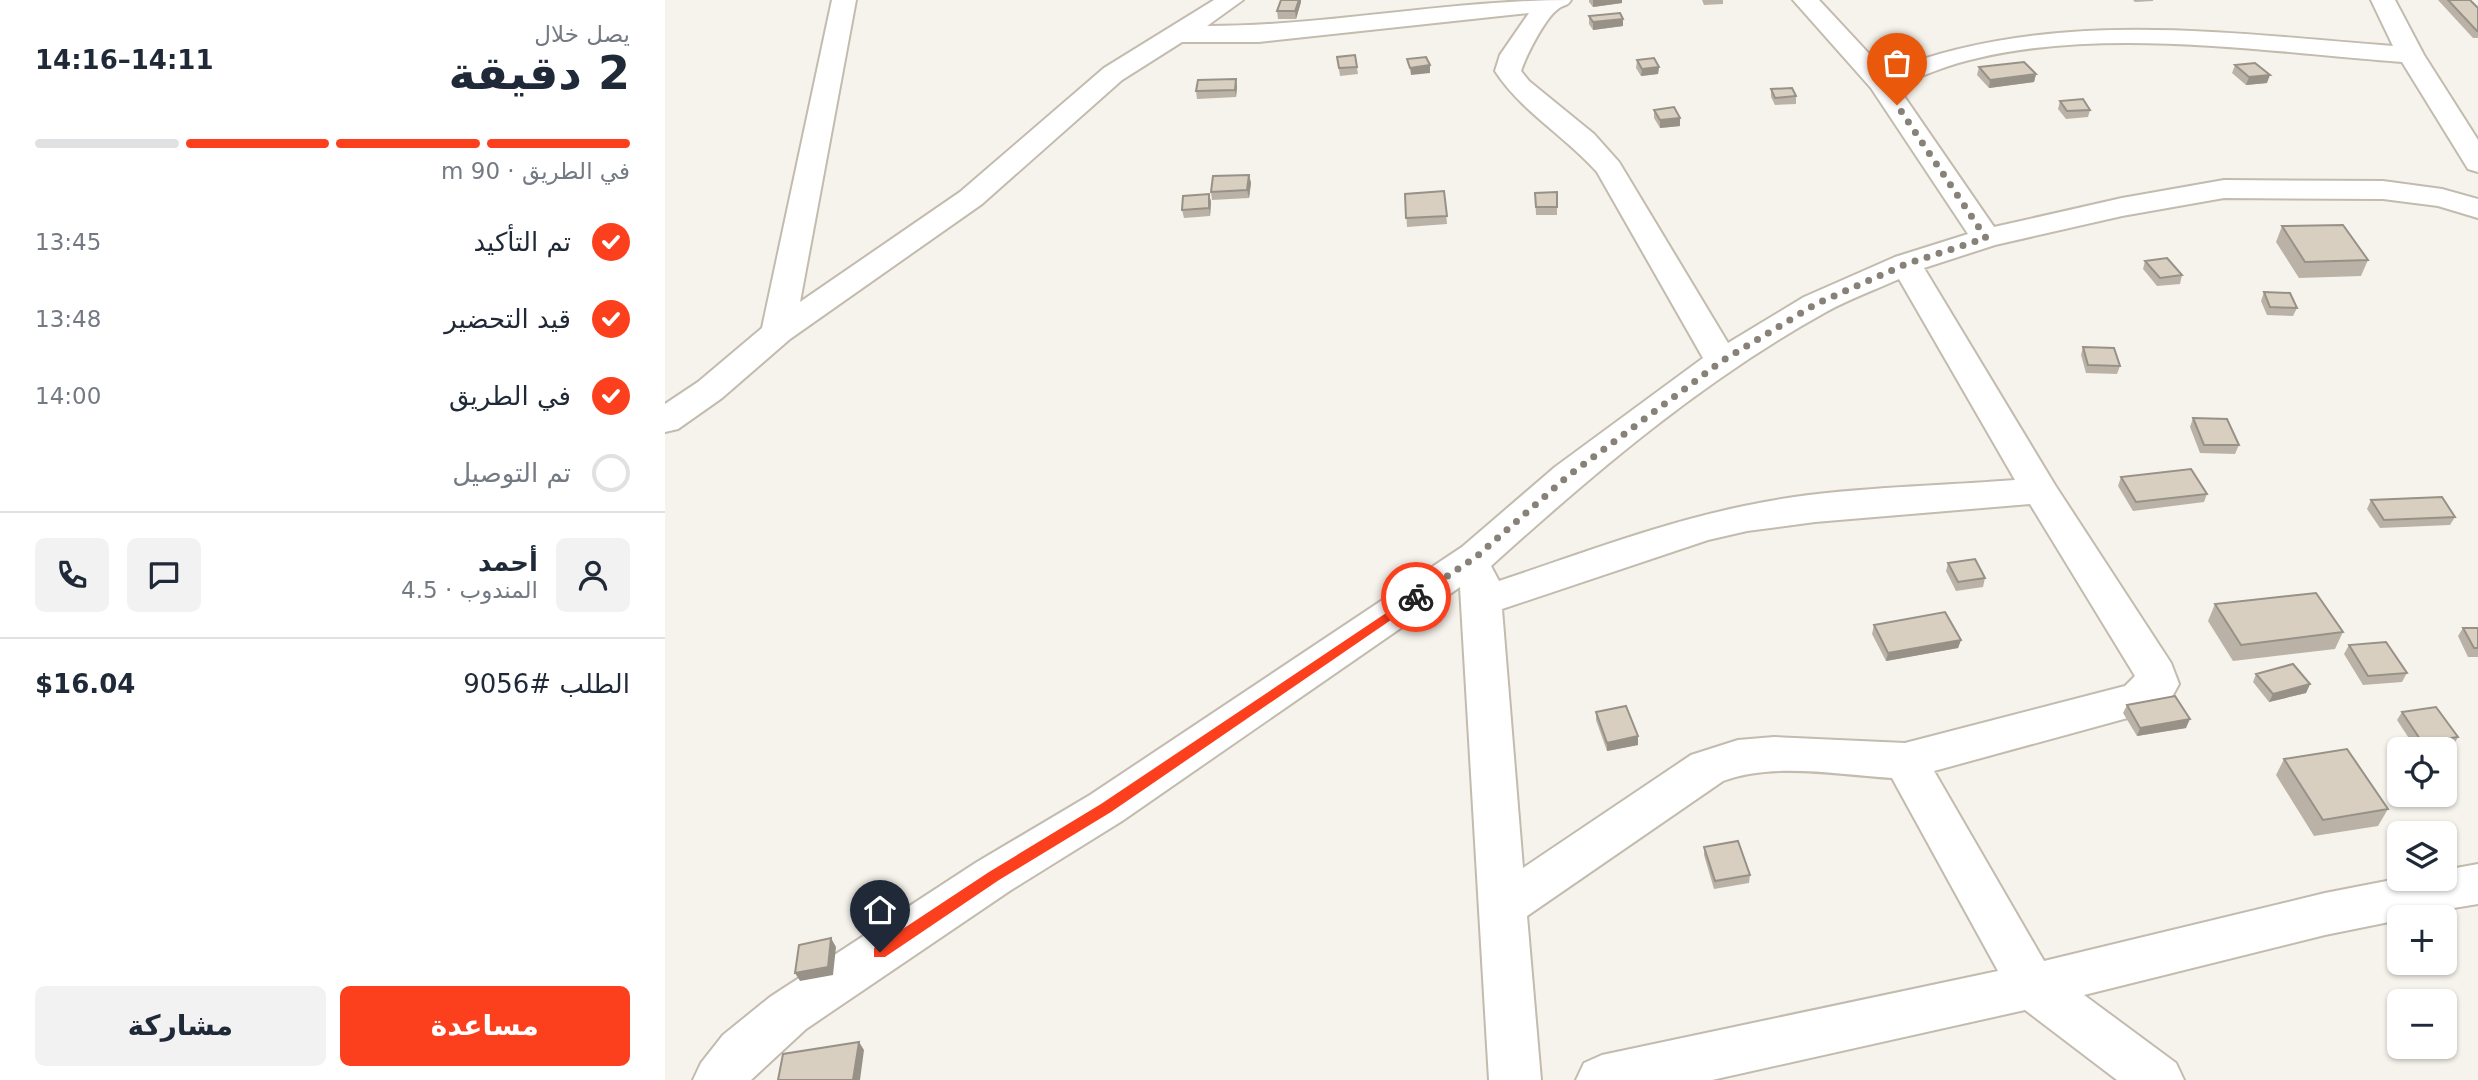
<!DOCTYPE html>
<html lang="ar">
<head>
<meta charset="utf-8">
<style>
  :root { --surface:#fff; --page:#f2f2f3; --text:#1f2937; --muted:#747a83; --line:#e0e1e3; --accent:#fc3f1d }
  body { margin:0; font-family:"DejaVu Sans","Noto Sans Arabic",sans-serif; background:var(--page); color:var(--text); direction:rtl; height:100vh; display:flex; flex-direction:column; font-size:26px; white-space:nowrap }
  * { box-sizing:border-box; margin:0 }
  p { font-size:23px; color:var(--muted) }
  .icon { flex:none; width:38px; height:38px; fill:none; stroke:currentColor; stroke-width:2; stroke-linecap:round; stroke-linejoin:round }
  .map { position:relative; flex:1; overflow:hidden; direction:ltr }
  .drawer { display:flex; flex-direction:column; background:var(--surface); width:665px }
  .drawer>* { flex:none }
  .tools { position:absolute; left:1722px; top:737px; display:grid; gap:14px }
  .tools a { display:grid; place-items:center; width:70px; height:70px; border-radius:10px; background:var(--surface); box-shadow:0 2px 5px #0004; font-size:35px }
  .pin { position:absolute; display:grid; place-items:center; width:60px; height:60px; color:#fff; margin:-72px -30px; border-radius:50% 50% 50% 0; rotate:-45deg; box-shadow:0 0 7px #0007 }
  .pin .icon { rotate:45deg }
  .courier { position:absolute; display:grid; place-items:center; width:70px; height:70px; margin:-35px; border:5px solid #fc3f1d; border-radius:50%; background:#fff; color:#222; box-shadow:0 2px 9px #0007 }
  .headline em { font-style:normal; font-weight:700 }
  .headline div { display:flex; flex-direction:column-reverse }
  .headline { display:flex; align-items:center; justify-content:space-between; height:119px; padding:0 35px }
  h1 { font-size:46px; font-weight:700; line-height:52px }
  .bar { display:grid; grid-template-columns:repeat(4,1fr); gap:10px 7px; align-content:center; height:84px; padding:0 35px }
  .bar i { height:9px; border-radius:5px; background:var(--line) }
  .bar .active { background:var(--accent) }
  .bar p { grid-column:span 4 }
  .line { display:flex; align-items:center; gap:18px; padding:0 35px; border-top:2px solid var(--line) }
  .line div { flex:1 }
  .round { display:grid; place-items:center; flex:none; width:74px; height:74px; border-radius:10px; background:var(--page) }
  ol { padding:0 35px; list-style:none }
  li { display:flex; align-items:center; gap:21px; height:77px }
  li p { margin-inline-start:auto }
  li .icon { padding:7px; border-radius:50%; background:var(--accent); color:#fff; stroke-width:4 }
  li:last-child { color:var(--muted) }
  li i { width:38px; height:38px; border:4px solid var(--line); border-radius:50% }
  .cta { display:flex; gap:14px; margin-top:auto; padding:14px 35px }
  .cta a { flex:1; height:80px; border-radius:10px; background:var(--accent); color:#fff; font-size:28px; font-weight:700; line-height:80px; text-align:center }
  .cta a+a { background:var(--page); color:var(--text) }
  main { display:flex; flex:1; min-height:0 }
  .map>svg:first-child { display:block }
  .lines { fill:none; stroke-linecap:round; stroke-linejoin:round }
  .minor-casing { stroke:#c2bbae; stroke-width:4 }
  .minor { fill:#fff; fill-rule:evenodd }
  .wall { fill:#bab2a6 }
  .shaded-wall { fill:#979187 }
  .building { fill:#d8cfc1; stroke:#979187; stroke-width:2 }
  .route { fill:#fc3f1d }
  .done { stroke:#878178; stroke-width:7; stroke-dasharray:0 12.6 }
</style>
</head>
<body>
<main>
<div class="map">
<svg width="1813" height="1080" viewBox="0 0 1813 1080">
  <rect width="100%" height="100%" fill="#f6f3ec"/>
  <g class="lines">
    <defs>
      <path id="minor" d="M167,0H191L135,302L295,192L439,68L549,0H578L542,26C664,26 784,0 906,0C902,7 899,4 893,9C880,18 861,56 856,71L864,81L929,134L954,162L1063,343L1139,297L1230,257L1303,234L1206,88L1128,0H1154L1221,72C1385,7 1557,33 1728,46L1706,0H1730L1759,55L1813,140V172L1803,169L1737,62C1605,52 1443,27 1313,58C1285,64 1259,75 1232,86L1329,227L1457,198L1559,180L1718,181L1777,189L1813,199V218L1773,206L1718,199L1559,198L1457,216L1330,245L1259,268L1390,485L1506,663L1514,684L1508,695L1488,711L1269,771L1379,961L1660,893L1737,878H1780V870L1813,864V904L1734,917V920L1660,935L1419,995L1511,1063L1519,1080H1452L1360,1010L1047,1080H911L919,1063L937,1055L1333,971L1227,778C1173,775 1109,762 1058,781L862,916L876,1080H824L795,587L457,821L346,890L141,1029L86,1080H28L36,1063L58,1035L105,997L312,862L425,795L797,547L890,467L1038,358L932,172C900,136 856,111 830,71L835,55L864,13L594,42H517L457,80L317,204L125,339L57,398L13,429L0,432V404L33,382L97,328ZM1234,279L1350,480C1262,487 1166,487 1079,506C996,523 915,554 834,581L826,566C930,472 1038,380 1161,312C1184,299 1210,290 1234,279ZM1365,504L1470,676L1460,686L1240,743L1109,737L1073,740L1026,755L858,868L837,609L1043,540L1082,531L1150,522Z"/>
    </defs>
    <use href="#minor" class="minor-casing"/>
    <use href="#minor" class="minor"/>
  </g>
  <path class="wall" d="M616,0H636V2L631,19H613L612,11Z
    M924,0H957V3L928,7L924,2Z
    M1037,0H1058V4L1039,5Z
    M1468,0H1488V1L1470,2Z
    M1773,0H1805L1813,8V38H1808Z
    M924,16L958,26L928,30L924,24Z
    M690,55L693,74L675,76L672,57Z
    M972,60L994,67L993,74L976,76L971,68Z
    M1570,65L1602,83L1581,85L1567,73Z
    M1314,67L1371,74L1369,82L1324,88L1312,75Z
    M571,79L572,87L571,97L532,99L531,91Z
    M1106,89L1131,96V104L1110,105L1106,97Z
    M1395,101L1425,110L1423,117L1401,119L1393,109Z
    M989,110L1015,118V126L995,128L989,118Z
    M584,175L586,183L584,198L547,200L546,192Z
    M779,191L782,224L742,227L740,194Z
    M892,192V215H871L870,193Z
    M544,194L546,202L545,216L519,218L517,210Z
    M1617,226L1703,260L1696,276L1634,278L1611,242Z
    M1480,261L1517,275L1515,284L1492,286L1478,269Z
    M1599,292L1632,308L1628,316L1602,315L1596,301Z
    M1418,347L1455,366L1452,374L1421,373L1416,355Z
    M1528,418L1574,445L1570,454L1535,453L1525,427Z
    M1456,477L1542,494L1539,502L1468,511L1453,486Z
    M1706,500L1790,517L1785,525L1715,528L1702,509Z
    M1283,563L1320,578L1318,587L1291,591L1281,571Z
    M1550,604L1678,632L1670,649L1568,661L1543,621Z
    M1209,625L1296,640L1293,648L1221,661L1207,634Z
    M1798,628H1813V657H1803L1793,636Z
    M1684,645L1742,673L1737,682L1698,685L1679,654Z
    M1591,674L1645,684L1641,693L1604,702L1588,682Z
    M1462,705L1521,728L1472,736L1458,713Z
    M931,712L973,736V745L942,751L931,720Z
    M1737,712L1793,737L1788,746L1764,749H1751L1732,720Z
    M1619,759L1723,809L1713,826L1649,836L1611,775Z
    M1039,847L1085,875L1084,883L1049,889L1039,855Z"/>
  <path class="shaded-wall" d="M634,0H636V2L631,19L630,11Z
    M928,0H957V3L928,7Z
    M958,19V26L928,30V22Z
    M765,65V73L746,75L745,68Z
    M994,67L993,74L976,76L977,69Z
    M1371,74L1369,82L1324,88L1325,80Z
    M1605,75L1602,83L1581,85L1584,77Z
    M571,79L572,87L571,97L570,90Z
    M1015,118V126L995,128V120Z
    M584,175L586,183L584,198L582,190Z
    M544,194L546,202L545,216L544,208Z
    M1296,640L1293,648L1221,661L1223,653Z
    M1645,684L1641,693L1604,702L1608,694Z
    M1525,719L1521,728L1472,736L1475,728Z
    M973,736V745L942,751V743Z
    M166,938L171,947L168,975L135,981L130,973Z
    M194,1042L199,1050L195,1080H188Z"/>
  <path class="building" d="M616,0H634L630,11H612Z
    M1783,0H1805L1813,8V31H1812Z
    M955,13L958,19L928,22L924,16Z
    M690,55L692,67L674,68L672,57Z
    M761,57L765,65L745,68L742,59Z
    M989,58L994,67L977,69L972,60Z
    M1359,62L1371,74L1325,80L1314,67Z
    M1590,63L1605,75L1584,77L1570,65Z
    M571,79L570,90L531,91L533,80Z
    M1127,88L1131,96L1110,98L1106,89Z
    M1418,99L1425,110L1402,111L1395,101Z
    M1009,107L1015,118L995,120L989,110Z
    M584,175L582,190L546,192L548,176Z
    M779,191L782,216L741,218L740,194Z
    M892,192V207H871L870,193Z
    M544,194V208L517,210L518,196Z
    M1678,225L1703,260L1640,262L1617,226Z
    M1502,258L1517,275L1495,278L1480,261Z
    M1599,292L1625,293L1632,308L1605,307Z
    M1418,347L1449,348L1455,366L1423,365Z
    M1528,418L1562,419L1574,445H1539Z
    M1526,469L1542,494L1471,502L1456,477Z
    M1777,497L1790,517L1719,520L1706,500Z
    M1310,559L1320,578L1293,582L1283,563Z
    M1651,593L1678,632L1576,645L1550,604Z
    M1280,612L1296,640L1223,653L1209,625Z
    M1798,628H1813V648H1809Z
    M1721,642L1742,673L1703,676L1684,645Z
    M1628,664L1645,684L1608,694L1591,674Z
    M1510,696L1525,719L1475,728L1462,705Z
    M961,706L973,736L942,743L931,712Z
    M1771,707L1793,737L1757,742L1737,712Z
    M1682,749L1723,809L1658,820L1619,759Z
    M1073,841L1085,875L1050,881L1039,847Z
    M166,938L163,967L130,973L134,945Z
    M194,1042L188,1080H113L118,1054Z"/>
  <path class="route" d="M751,593L755,594V600L446,812L334,880L220,957H209V948L324,872L436,804Z"/>
  <g class="lines">
    <path class="done" d="M751,597L811,557L903,476L1057,361L1151,304L1241,264L1321,238L1232,105"/>
  </g>
</svg>
<div class="tools">
<a><svg class="icon" aria-label="locate" viewBox="0 0 24 24"><circle cx="12" cy="12" r="6"/><path d="M12 2v4M12 18v4M2 12h4M18 12h4"/></svg></a>
<a><svg class="icon" aria-label="layers" viewBox="0 0 24 24"><path d="M12 4l9 5-9 5-9-5zM3 14l9 5 9-5"/></svg></a>
<a>+</a>
<a>−</a>
</div>
<div class="pin" style="left:1232px;top:105px;background:#ea580c"><svg class="icon" aria-label="bag" viewBox="0 0 24 24"><path d="M5 8h14l-1 12H6zM9 8a3 3 0 0 1 6 0"/></svg></div>
<div class="pin" style="left:215px;top:952px;background:#1f2937"><svg class="icon" aria-label="home" viewBox="0 0 24 24"><path d="M3 11l9-7 9 7M6 9v11h12V9"/></svg></div>
<div class="courier" style="left:751px;top:597px"><svg class="icon" aria-label="bike" viewBox="0 0 24 24"><circle cx="6" cy="16" r="4"/><circle cx="18" cy="16" r="4"/><path d="M6 16l4-8h5l3 8M10 8l3 8H6M13 5h3"/></svg></div>
</div>
<section class="drawer">
<div class="headline"><div><h1>2 دقيقة</h1><p>يصل خلال</p></div><em>14:11–14:16</em></div>
<div class="bar"><i class="active"></i><i class="active"></i><i class="active"></i><i></i><p>في الطريق · 90 m</p></div>
<ol>
<li><svg class="icon" aria-label="check" viewBox="0 0 24 24"><path d="M5 12l5 5 9-10"/></svg>تم التأكيد<p>13:45</p></li>
<li><svg class="icon" aria-label="check" viewBox="0 0 24 24"><path d="M5 12l5 5 9-10"/></svg>قيد التحضير<p>13:48</p></li>
<li><svg class="icon" aria-label="check" viewBox="0 0 24 24"><path d="M5 12l5 5 9-10"/></svg>في الطريق<p>14:00</p></li>
<li><i></i>تم التوصيل</li>
</ol>
<div class="line" style="height:126px"><a class="round"><svg class="icon" aria-label="person" viewBox="0 0 24 24"><circle cx="12" cy="8" r="4"/><path d="M4 21q1-7 8-7t8 7"/></svg></a><div><b>أحمد</b><p>المندوب · 4.5</p></div><a class="round"><svg class="icon" aria-label="chat" viewBox="0 0 24 24"><path d="M4 5h16v11H9l-5 4z"/></svg></a><a class="round"><svg class="icon" aria-label="phone" viewBox="0 0 24 24"><path d="M5 4h4l2 5-3 2q2 4 5 5l2-3 5 2v4C11 20 4 13 5 4z"/></svg></a></div>
<div class="line" style="height:91px"><div>الطلب #9056</div><b>$16.04</b></div>
<div class="cta"><a>مساعدة</a><a>مشاركة</a></div>
</section>
</main>
</body>
</html>
